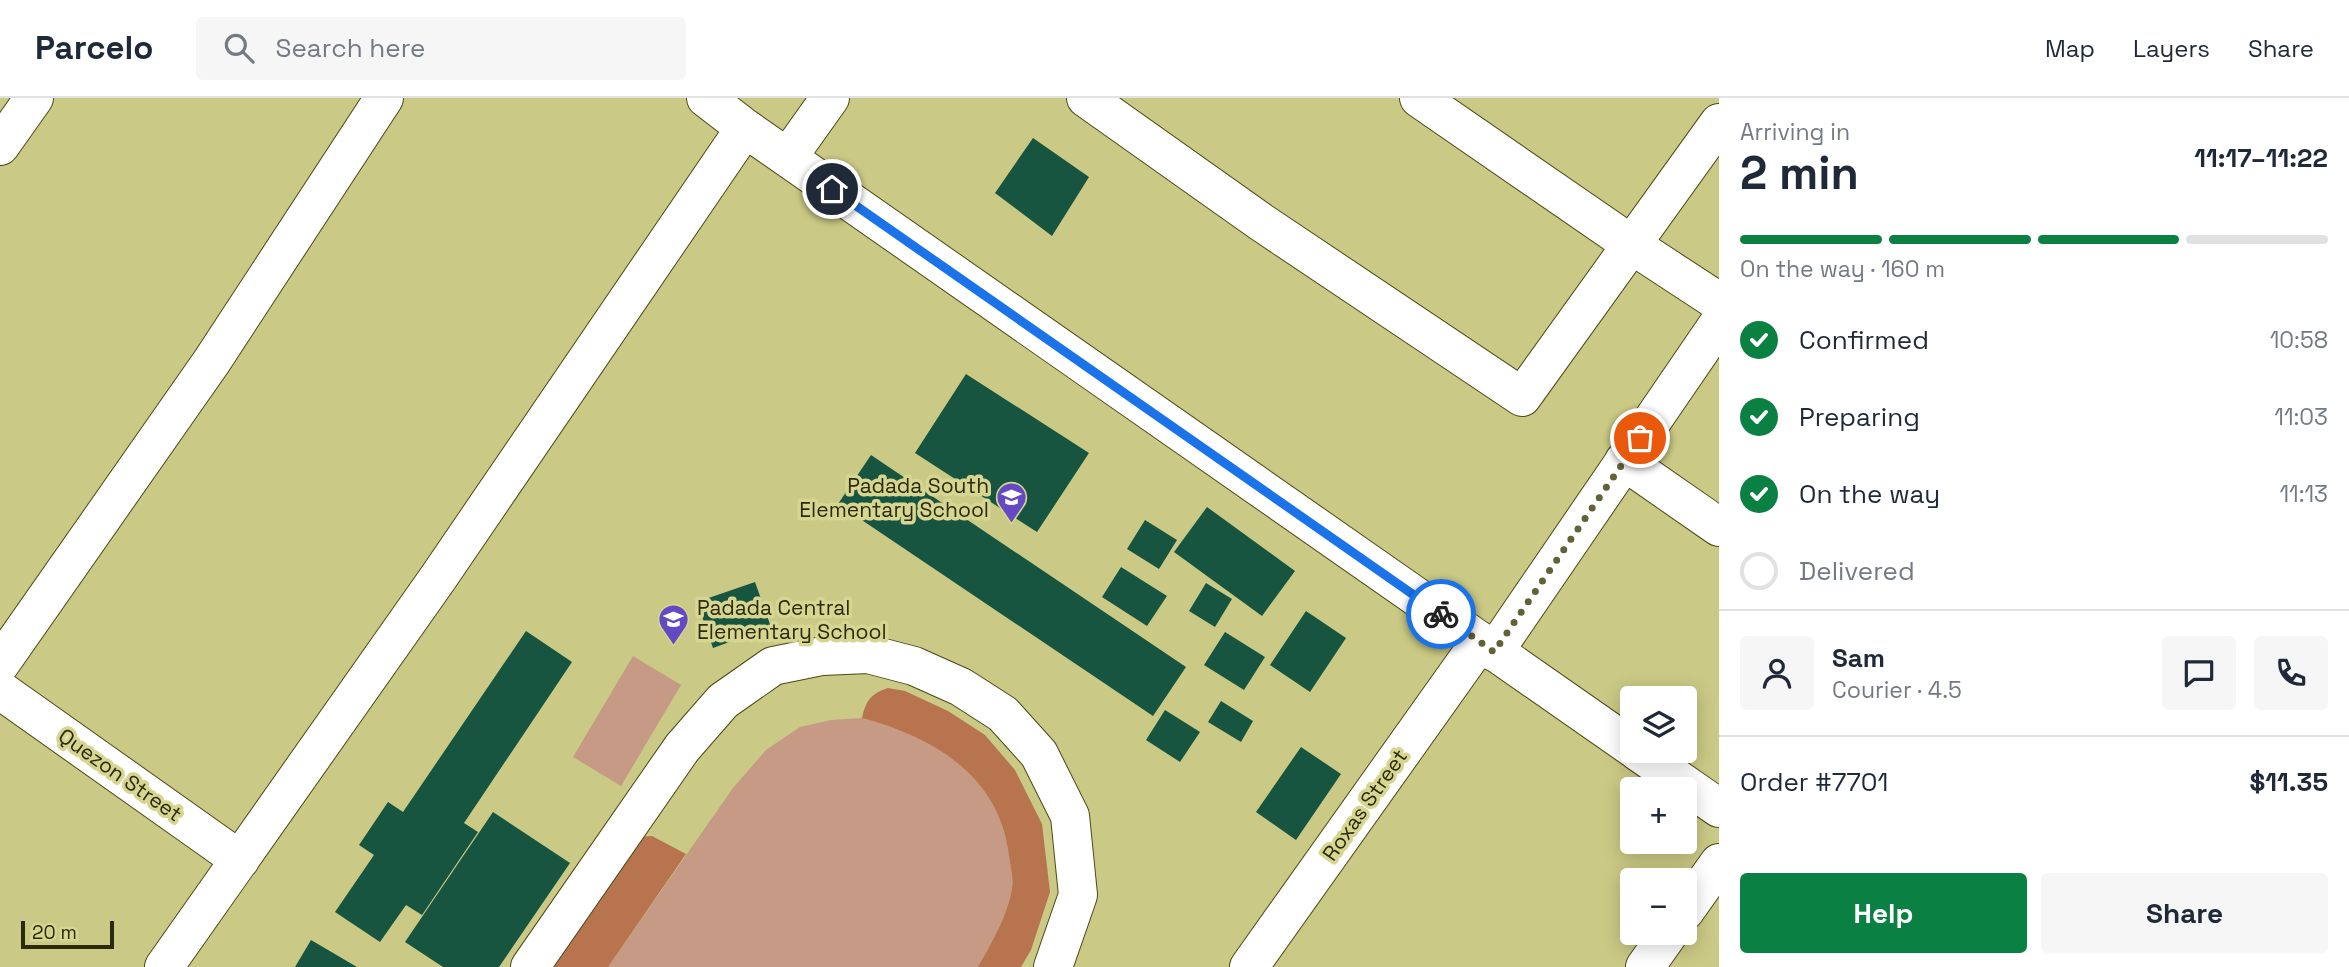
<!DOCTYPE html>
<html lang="en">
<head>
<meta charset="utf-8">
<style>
  :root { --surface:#fff; --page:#f6f6f7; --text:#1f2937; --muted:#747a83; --line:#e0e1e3; --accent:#0b8043 }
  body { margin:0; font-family:"Space Grotesk",sans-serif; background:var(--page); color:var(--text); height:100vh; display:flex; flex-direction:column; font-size:26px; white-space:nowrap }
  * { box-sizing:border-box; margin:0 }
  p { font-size:23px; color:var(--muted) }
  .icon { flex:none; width:38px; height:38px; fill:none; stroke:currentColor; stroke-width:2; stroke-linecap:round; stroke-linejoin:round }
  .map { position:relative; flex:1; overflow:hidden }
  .sheet { display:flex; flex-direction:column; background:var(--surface); width:630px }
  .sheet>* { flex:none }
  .tools { position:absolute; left:1620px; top:588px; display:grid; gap:14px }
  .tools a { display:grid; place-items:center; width:77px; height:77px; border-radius:7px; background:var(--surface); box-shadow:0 4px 18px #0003; font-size:35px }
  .scale { position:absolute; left:21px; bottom:18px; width:93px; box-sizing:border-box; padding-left:7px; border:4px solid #2a2a0e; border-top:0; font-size:19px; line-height:24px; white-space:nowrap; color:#2a2a0e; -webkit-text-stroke:5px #d7d691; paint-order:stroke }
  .pin { position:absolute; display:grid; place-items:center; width:60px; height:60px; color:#fff; margin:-30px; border:4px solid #fff; border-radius:50%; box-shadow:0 2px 7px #0007 }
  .courier { position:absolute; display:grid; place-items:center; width:70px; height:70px; margin:-35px; border:5px solid #1a73e8; border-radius:50%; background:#fff; color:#222; box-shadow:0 2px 9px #0007 }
  .headline em { font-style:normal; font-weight:700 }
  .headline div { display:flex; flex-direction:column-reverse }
  .headline { display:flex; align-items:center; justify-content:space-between; height:119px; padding:0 21px }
  h1 { font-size:46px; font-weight:700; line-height:52px }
  .bar { display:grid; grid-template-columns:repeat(4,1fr); gap:10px 7px; align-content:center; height:84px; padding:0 21px }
  .bar i { height:9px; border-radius:5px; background:var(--line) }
  .bar .current { background:var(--accent) }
  .bar p { grid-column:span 4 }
  .line { display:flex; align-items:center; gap:18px; padding:0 21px; border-top:2px solid var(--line) }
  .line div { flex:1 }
  .round { display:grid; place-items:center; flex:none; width:74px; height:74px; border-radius:7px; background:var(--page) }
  ol { padding:0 21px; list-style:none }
  li { display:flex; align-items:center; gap:21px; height:77px }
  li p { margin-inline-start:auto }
  li .icon { padding:7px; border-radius:50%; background:var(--accent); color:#fff; stroke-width:4 }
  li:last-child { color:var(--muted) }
  li i { width:38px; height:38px; border:4px solid var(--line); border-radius:50% }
  .action { display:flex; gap:14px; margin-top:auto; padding:14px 21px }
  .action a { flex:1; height:80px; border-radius:7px; background:var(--accent); color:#fff; font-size:28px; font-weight:700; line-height:80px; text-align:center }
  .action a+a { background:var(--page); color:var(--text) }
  header { display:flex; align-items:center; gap:42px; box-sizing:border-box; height:98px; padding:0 35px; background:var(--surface); border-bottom:2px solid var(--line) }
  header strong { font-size:33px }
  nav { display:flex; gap:38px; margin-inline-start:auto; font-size:24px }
  .search { width:490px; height:63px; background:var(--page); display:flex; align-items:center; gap:18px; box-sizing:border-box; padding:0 24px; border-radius:7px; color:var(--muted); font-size:26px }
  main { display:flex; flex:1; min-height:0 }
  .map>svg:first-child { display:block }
  .green { fill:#c69a84 }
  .forest { fill:#b8734f }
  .building { fill:#175541 }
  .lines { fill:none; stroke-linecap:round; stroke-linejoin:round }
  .minor-casing { stroke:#4b4916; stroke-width:40 }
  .minor { stroke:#fff; stroke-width:38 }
  .done { stroke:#626238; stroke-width:7; stroke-dasharray:0 12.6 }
  .route { stroke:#1a73e8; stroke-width:9 }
  .labels { text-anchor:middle; stroke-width:7; stroke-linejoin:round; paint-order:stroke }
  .poi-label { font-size:21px; fill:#2a2a0e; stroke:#d7d691; text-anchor:end }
  .street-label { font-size:21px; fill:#2a2a0e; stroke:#d7d691 }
</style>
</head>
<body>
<header>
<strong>Parcelo</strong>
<div class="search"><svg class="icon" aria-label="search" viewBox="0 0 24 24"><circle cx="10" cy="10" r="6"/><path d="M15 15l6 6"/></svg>Search here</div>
<nav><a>Map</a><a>Layers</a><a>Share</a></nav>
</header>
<main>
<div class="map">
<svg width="1719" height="869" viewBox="0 0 1719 869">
  <rect width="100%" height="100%" fill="#cac985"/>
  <path class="green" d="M633,558L681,587L621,688L573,659Z
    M862,620C933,639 1000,678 1009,758C1010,768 1014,780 1012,790C1008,817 991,846 978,869H608L733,690L766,652L800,629L831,622Z"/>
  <path class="forest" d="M888,590L905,593L948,613L985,637L1015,672L1042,726L1050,794L1031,852L1021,869H978C991,846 1008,817 1012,790C1014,780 1010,768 1009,758C1000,678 933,639 862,620C866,603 870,596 888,590Z
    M652,738L686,756L608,869H545L637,739Z"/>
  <path class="building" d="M1033,40L1089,79L1052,138L995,95Z
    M966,276L1089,355L1037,434L915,355Z
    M871,357L1186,569L1153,618L838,406Z
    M1207,409L1295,473L1262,518L1174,454Z
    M1145,422L1177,442L1159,471L1127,451Z
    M1121,469L1167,498L1147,528L1102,499Z
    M755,484L771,529L713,550L697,504Z
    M1206,485L1232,501L1215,529L1189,513Z
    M1306,513L1346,540L1310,594L1270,567Z
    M526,533L572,564L464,725L478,734L422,817L406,807L380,844L335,814L374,757L359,747L388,704L403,714Z
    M1225,534L1265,559L1244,592L1204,567Z
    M1221,603L1253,623L1241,644L1208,624Z
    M1165,612L1200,634L1180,664L1146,642Z
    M1301,649L1341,676L1296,742L1256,714Z
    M493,714L570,765L499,869H443L405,844Z
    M311,842L357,869H295Z"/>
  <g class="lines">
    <defs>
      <path id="minor" d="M706,0L745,30L1633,650
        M1086,0L1261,124L1522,299L1719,25
        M1419,0L1632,147L1719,204
        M0,48L34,0
        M788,59L830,0
        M1624,363L1719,429
        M1494,554L1719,225
        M0,566L212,263L384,0
        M0,592L240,762
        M1637,653L1719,710
        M1685,813L1719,765
        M164,869L438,480L745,30
        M530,869L682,650L723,603L773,568L822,558L868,556L914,568L961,589L1003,616L1039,656L1070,718L1078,797L1053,869
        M1249,869L1480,544
        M1645,869L1669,835"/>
    </defs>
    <use href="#minor" class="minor-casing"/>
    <use href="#minor" class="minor"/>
  </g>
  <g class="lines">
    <path class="done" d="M1441,516L1494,554L1640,340"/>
    <path class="route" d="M832,91L1441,516"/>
  </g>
  <defs>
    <symbol id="school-pin" viewBox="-11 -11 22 30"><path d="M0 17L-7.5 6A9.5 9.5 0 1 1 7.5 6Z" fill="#634ac3" stroke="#d7d691"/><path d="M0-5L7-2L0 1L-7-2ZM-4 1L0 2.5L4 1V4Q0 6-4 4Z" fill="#fff"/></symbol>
  </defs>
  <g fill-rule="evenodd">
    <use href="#school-pin" x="994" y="382" width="35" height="47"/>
    <use href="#school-pin" x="656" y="504" width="35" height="47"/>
  </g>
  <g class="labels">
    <g class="poi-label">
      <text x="989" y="395">Padada South<tspan x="989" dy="24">Elementary School</tspan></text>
      <text x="697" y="517" text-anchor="start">Padada Central<tspan x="697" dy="24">Elementary School</tspan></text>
    </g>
    <g class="street-label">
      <text transform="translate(120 677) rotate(35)" y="7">Quezon Street</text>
      <text transform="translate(1365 707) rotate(-55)" y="7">Roxas Street</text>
    </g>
  </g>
</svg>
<div class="tools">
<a><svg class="icon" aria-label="layers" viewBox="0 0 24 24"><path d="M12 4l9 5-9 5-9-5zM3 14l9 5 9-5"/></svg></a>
<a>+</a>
<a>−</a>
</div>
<div class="scale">20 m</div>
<div class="pin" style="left:1640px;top:340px;background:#ea580c"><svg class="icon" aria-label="bag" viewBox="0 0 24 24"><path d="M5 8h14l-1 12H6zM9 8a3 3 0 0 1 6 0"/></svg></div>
<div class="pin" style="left:832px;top:91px;background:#1f2937"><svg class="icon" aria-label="home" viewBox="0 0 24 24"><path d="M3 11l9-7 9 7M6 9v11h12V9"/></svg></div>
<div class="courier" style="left:1441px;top:516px"><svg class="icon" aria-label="bike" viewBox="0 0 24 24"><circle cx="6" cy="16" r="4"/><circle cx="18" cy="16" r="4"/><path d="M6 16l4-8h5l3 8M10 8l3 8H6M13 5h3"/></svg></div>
</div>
<section class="sheet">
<div class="headline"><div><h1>2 min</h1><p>Arriving in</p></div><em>11:17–11:22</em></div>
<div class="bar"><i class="current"></i><i class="current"></i><i class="current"></i><i></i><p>On the way · 160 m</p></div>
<ol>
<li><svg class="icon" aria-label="check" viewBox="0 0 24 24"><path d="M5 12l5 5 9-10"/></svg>Confirmed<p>10:58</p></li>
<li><svg class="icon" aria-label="check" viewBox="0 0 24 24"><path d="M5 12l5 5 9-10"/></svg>Preparing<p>11:03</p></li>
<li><svg class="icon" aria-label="check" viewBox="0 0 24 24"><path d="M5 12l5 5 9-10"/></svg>On the way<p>11:13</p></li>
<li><i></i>Delivered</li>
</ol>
<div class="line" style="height:126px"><a class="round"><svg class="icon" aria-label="person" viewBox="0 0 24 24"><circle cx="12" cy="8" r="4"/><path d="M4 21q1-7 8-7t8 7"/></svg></a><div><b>Sam</b><p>Courier · 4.5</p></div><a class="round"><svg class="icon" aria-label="chat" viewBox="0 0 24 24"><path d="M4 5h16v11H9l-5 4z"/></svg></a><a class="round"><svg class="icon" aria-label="phone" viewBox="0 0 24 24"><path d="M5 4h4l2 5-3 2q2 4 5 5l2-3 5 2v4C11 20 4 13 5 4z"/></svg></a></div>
<div class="line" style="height:91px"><div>Order #7701</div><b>$11.35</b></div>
<div class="action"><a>Help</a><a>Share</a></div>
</section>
</main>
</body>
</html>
